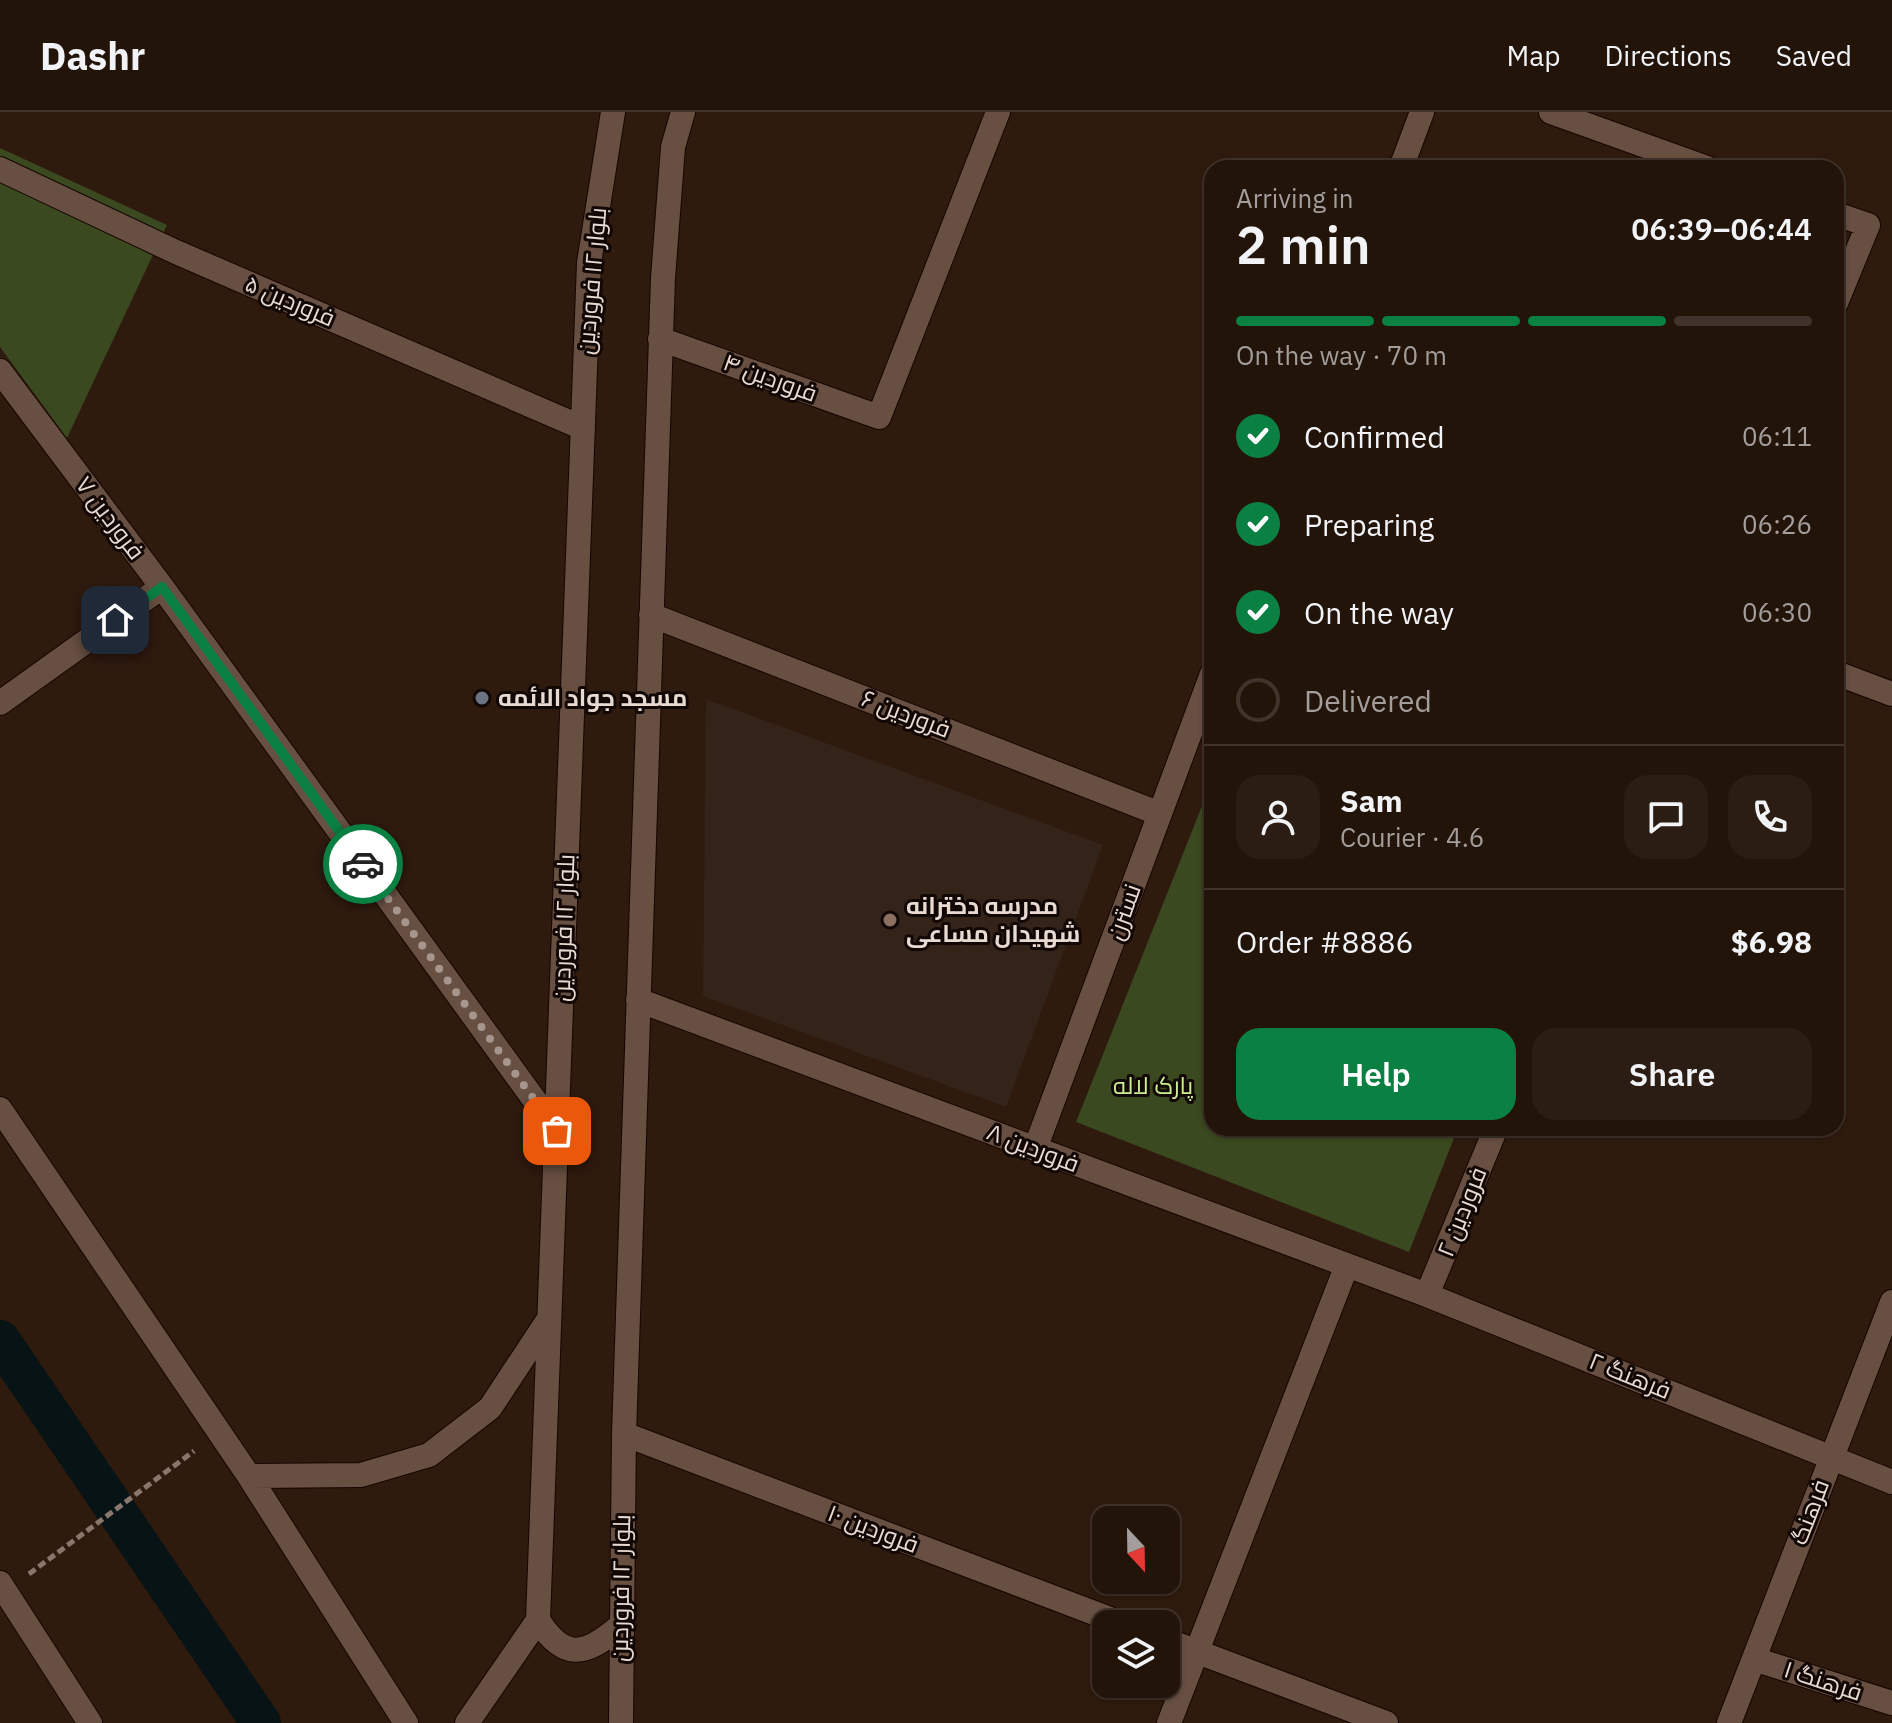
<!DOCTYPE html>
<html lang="en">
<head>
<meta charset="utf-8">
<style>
  :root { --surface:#23140a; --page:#2b1d13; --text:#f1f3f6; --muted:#a39e9c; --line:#40332b; --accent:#0b8043 }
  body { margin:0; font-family:"IBM Plex Sans",Cairo,sans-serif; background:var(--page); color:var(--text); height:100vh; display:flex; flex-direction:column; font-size:30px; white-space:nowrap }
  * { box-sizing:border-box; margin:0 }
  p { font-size:26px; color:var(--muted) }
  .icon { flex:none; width:44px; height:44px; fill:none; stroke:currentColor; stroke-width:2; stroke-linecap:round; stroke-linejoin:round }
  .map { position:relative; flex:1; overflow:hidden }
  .drawer { position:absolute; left:1204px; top:48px; width:640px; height:976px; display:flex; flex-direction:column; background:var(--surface); border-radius:24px; box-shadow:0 2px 6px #0004,0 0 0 2px var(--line) }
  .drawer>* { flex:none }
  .needle { width:52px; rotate:158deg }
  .tools { position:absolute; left:1092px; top:1394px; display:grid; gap:16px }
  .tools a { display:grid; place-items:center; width:88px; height:88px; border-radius:16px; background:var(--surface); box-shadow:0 2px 6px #0004,0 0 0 2px var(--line); font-size:40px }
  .pin { position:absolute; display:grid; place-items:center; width:68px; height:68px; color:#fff; margin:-34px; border-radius:16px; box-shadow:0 4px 12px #0006 }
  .courier { position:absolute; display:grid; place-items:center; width:80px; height:80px; margin:-40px; border:6px solid #0b8043; border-radius:50%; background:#fff; color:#222; box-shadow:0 2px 10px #0007 }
  .overview em { font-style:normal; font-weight:600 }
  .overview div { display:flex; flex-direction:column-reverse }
  .overview { display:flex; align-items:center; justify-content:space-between; height:136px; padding:0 32px }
  h1 { font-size:52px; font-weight:600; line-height:60px }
  .bar { display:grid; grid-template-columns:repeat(4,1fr); gap:12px 8px; align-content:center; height:96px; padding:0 32px }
  .bar i { height:10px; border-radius:6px; background:var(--line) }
  .bar .active { background:var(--accent) }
  .bar p { grid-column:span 4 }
  .line { display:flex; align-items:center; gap:20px; padding:0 32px; border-top:2px solid var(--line) }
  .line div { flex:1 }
  .round { display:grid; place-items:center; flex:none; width:84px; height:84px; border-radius:24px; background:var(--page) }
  ol { padding:0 32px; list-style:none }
  li { display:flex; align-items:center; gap:24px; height:88px }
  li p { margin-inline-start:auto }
  li .icon { padding:8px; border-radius:50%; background:var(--accent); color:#fff; stroke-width:4 }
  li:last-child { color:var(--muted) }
  li i { width:44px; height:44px; border:4px solid var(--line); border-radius:50% }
  .action { display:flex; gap:16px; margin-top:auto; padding:16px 32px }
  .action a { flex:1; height:92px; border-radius:24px; background:var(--accent); color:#fff; font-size:32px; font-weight:600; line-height:92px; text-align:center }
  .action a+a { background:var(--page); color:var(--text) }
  header { display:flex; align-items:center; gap:48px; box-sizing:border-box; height:112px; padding:0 40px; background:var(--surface); border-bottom:2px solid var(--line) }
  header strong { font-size:38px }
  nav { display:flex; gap:44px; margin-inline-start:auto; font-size:28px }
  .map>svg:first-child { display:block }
  .education { fill:#332319 }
  .green { fill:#3a491f }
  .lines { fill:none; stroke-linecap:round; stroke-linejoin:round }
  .canal { stroke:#071315; stroke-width:40 }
  .minor-casing { stroke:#160500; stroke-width:26 }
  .path { stroke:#89776d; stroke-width:5; stroke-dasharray:8 4; stroke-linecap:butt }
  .minor { stroke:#674f41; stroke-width:24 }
  .done { stroke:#a7968d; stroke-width:8; stroke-dasharray:0 14.4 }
  .route { stroke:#0b8043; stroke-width:10 }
  .worship-dot { fill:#6b7280; stroke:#110704; stroke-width:3 }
  .education-dot { fill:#8d6e63; stroke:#110704; stroke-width:3 }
  .labels { text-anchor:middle; stroke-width:6; stroke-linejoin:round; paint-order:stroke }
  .street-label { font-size:24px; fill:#e8d9d1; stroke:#110704 }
  .poi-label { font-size:24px; font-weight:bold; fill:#e8d9d1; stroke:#110704; text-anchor:start }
  .park-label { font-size:24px; fill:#cbed92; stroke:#110704 }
</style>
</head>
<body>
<header>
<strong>Dashr</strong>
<nav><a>Map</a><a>Directions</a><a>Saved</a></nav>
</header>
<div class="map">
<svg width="1892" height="1611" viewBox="0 0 1892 1611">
  <rect width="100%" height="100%" fill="#2f1a0e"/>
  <path class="education" d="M706,587L1103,733L1006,995L703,884Z"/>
  <path class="green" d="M0,36L167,113L67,326L0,235Z
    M1212,669V1016H1458L1409,1140L1076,1010Z"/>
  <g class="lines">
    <path class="canal" d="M0,1228L261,1611"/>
    <defs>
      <path id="minor" d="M1551,0L1707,56
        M1401,56L1422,0
        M0,57L176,140L583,316
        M1836,102L1868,113L1836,191
        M660,227L879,305L998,0
        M0,259L162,475L557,1019
        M651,503L1160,702
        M1836,561L1892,582
        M0,591L162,475
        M638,888L1427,1183L1892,1370
        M0,997L249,1364L406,1611
        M1035,1037L1212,562
        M1427,1183L1496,1016
        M624,1322L1123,1512
        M249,1364L361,1363L429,1343L490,1296L548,1208
        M0,1471L90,1611
        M538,1508C564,1549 585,1544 619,1515
        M1166,1528L1386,1611
        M1754,1547L1892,1591
        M467,1611L538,1508L589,151L613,0
        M621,1611L624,1322L663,166L673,35L683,0
        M1169,1611L1347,1153
        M1729,1611L1892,1190"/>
    </defs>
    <use href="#minor" class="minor-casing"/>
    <path class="path" d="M29,1462L194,1339"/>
    <use href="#minor" class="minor"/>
  </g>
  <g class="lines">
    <path class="done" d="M363,752L557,1019"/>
    <path class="route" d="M115,508L162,475L363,752"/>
  </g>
  <circle class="worship-dot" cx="482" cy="586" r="8"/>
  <circle class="education-dot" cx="890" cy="808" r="8"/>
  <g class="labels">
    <g class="street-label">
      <text transform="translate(592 169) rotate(-85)" y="8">بلوار ۱۲ فروردین</text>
      <text transform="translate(290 189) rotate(23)" y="8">فروردین ۵</text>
      <text transform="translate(770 266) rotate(20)" y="8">فروردین ۴</text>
      <text transform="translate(110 406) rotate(53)" y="8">فروردین ۷</text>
      <text transform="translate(906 602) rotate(21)" y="8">فروردین ۶</text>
      <text transform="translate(1124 800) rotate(-70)" y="8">نسترن</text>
      <text transform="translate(564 816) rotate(-88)" y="8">بلوار ۱۲ فروردین</text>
      <text transform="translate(1033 1036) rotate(21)" y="8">فروردین ۸</text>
      <text transform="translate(1462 1100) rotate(-68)" y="8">فروردین ۲</text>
      <text transform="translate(1630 1264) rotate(22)" y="8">فرهنگ ۲</text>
      <text transform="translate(1810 1400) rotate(-69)" y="8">فرهنگ</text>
      <text transform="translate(873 1417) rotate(21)" y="8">فروردین ۱۰</text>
      <text transform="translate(621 1476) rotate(-89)" y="8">بلوار ۱۲ فروردین</text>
      <text transform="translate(1823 1569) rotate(18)" y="8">فرهنگ ۱</text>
    </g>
    <g class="poi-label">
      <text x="498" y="594">مسجد جواد الائمه</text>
      <text x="906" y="802">مدرسه دخترانه<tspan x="906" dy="28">شهیدان مساعی</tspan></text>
    </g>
    <g class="park-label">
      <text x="1153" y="982">پارک لاله</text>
    </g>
  </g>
</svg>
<div class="tools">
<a><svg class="needle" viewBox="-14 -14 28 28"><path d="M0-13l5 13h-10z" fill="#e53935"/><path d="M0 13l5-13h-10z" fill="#a39e9c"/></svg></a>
<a><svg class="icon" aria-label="layers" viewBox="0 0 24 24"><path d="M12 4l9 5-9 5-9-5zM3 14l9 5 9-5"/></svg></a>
</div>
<div class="pin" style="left:557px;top:1019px;background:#ea580c"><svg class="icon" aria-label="bag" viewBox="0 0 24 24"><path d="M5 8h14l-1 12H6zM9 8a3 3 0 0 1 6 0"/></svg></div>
<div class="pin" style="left:115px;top:508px;background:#1f2937"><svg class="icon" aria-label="home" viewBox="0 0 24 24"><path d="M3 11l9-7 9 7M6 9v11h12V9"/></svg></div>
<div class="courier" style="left:363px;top:752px"><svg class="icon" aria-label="car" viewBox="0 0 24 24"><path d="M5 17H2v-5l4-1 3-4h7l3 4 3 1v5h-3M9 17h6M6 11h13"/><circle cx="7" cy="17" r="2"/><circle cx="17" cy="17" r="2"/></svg></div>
<section class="drawer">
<div class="overview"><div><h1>2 min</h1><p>Arriving in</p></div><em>06:39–06:44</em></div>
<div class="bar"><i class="active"></i><i class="active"></i><i class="active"></i><i></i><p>On the way · 70 m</p></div>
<ol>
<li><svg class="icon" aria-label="check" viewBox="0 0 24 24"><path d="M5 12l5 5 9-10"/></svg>Confirmed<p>06:11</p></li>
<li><svg class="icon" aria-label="check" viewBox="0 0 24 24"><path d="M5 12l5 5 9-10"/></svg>Preparing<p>06:26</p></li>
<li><svg class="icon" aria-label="check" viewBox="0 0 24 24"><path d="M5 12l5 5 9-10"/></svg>On the way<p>06:30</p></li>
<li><i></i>Delivered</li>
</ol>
<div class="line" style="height:144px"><a class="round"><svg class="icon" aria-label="person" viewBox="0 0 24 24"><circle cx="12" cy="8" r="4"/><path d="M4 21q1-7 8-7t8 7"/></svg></a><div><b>Sam</b><p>Courier · 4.6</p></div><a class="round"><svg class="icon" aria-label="chat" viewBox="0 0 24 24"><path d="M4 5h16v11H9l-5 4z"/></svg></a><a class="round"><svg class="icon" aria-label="phone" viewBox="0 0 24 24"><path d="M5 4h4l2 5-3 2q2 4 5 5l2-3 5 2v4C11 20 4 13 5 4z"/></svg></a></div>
<div class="line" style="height:104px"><div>Order #8886</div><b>$6.98</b></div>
<div class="action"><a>Help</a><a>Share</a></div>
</section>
</div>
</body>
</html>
